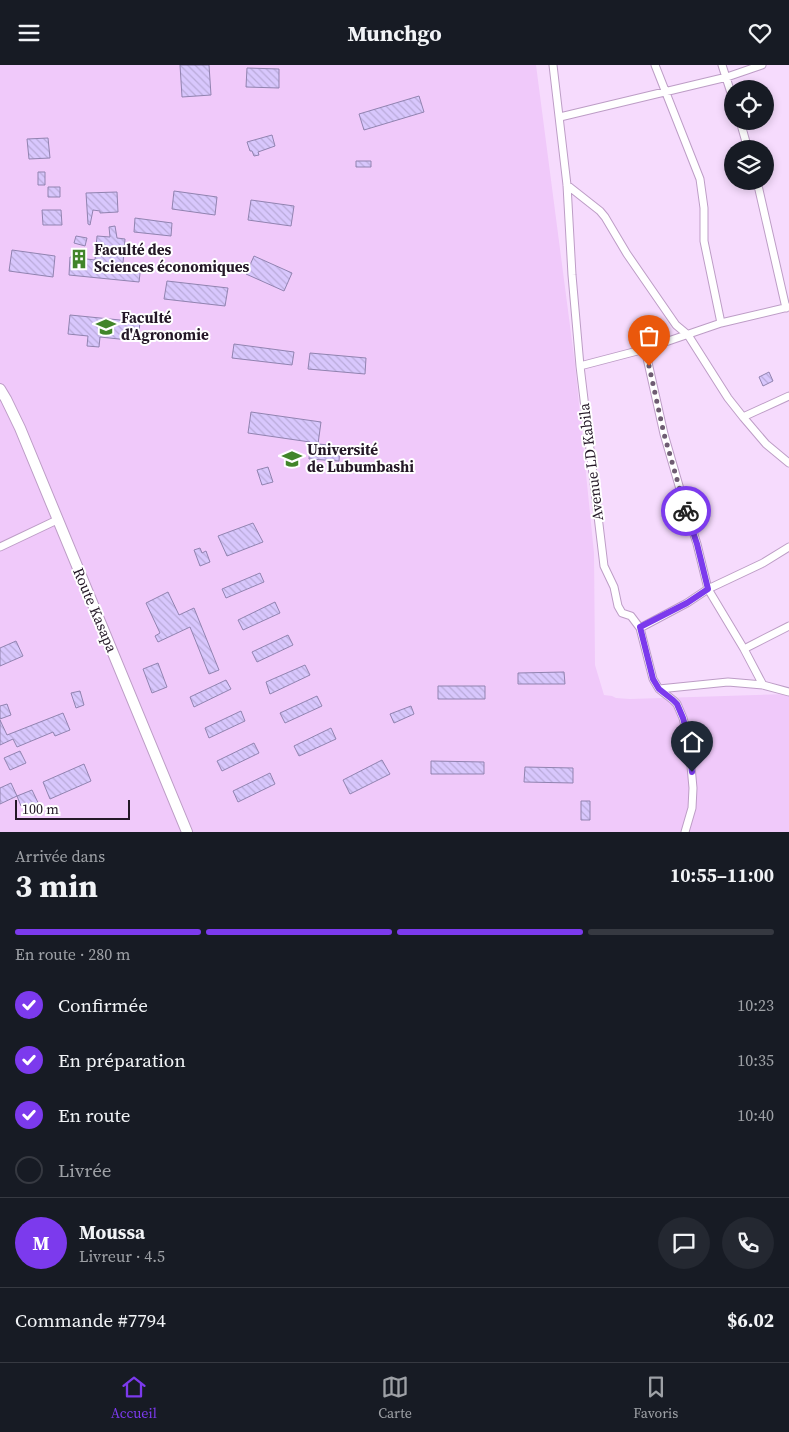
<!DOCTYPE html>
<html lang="fr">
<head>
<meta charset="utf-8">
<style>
  :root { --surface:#171b24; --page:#242831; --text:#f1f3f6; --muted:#9ea1a6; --line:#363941; --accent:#7c3aed }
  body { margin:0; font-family:"Source Serif 4",serif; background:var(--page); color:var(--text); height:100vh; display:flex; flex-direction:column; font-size:19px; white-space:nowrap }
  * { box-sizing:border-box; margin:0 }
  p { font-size:16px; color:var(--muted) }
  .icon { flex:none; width:28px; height:28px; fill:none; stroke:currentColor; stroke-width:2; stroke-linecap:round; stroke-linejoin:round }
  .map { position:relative; height:767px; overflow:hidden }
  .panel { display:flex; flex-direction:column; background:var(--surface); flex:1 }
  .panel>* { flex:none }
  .controls { position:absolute; left:724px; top:15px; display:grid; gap:10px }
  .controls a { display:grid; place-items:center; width:50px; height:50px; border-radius:50%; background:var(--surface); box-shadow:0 2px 8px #0003; font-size:25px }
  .scale { position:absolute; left:15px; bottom:12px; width:115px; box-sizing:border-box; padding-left:5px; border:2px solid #241827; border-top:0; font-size:14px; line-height:18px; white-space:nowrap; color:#241827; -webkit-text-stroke:4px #fff; paint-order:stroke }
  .pin { position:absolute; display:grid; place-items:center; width:42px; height:42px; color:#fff; margin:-51px -21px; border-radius:50% 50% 50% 0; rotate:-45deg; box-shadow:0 0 5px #0007 }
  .pin .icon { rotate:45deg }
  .courier { position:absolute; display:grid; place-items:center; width:50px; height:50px; margin:-25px; border:4px solid #7c3aed; border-radius:50%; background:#fff; color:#222; box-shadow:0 1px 6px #0007 }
  .headline em { font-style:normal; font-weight:700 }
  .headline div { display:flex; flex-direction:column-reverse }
  .headline { display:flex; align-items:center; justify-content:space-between; height:85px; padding:0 15px }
  h1 { font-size:32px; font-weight:700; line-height:38px }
  .bar { display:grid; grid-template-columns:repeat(4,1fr); gap:8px 5px; align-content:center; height:60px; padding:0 15px }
  .bar i { height:6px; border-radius:4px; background:var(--line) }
  .bar .current { background:var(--accent) }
  .bar p { grid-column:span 4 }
  .line { display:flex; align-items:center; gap:12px; padding:0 15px; border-top:1px solid var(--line) }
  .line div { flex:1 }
  .round { display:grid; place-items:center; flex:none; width:52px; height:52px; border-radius:26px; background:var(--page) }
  ol { padding:0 15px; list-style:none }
  li { display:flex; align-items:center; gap:15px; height:55px }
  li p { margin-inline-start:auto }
  li .icon { padding:5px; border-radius:50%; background:var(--accent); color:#fff; stroke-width:4 }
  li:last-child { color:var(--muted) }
  li i { width:28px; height:28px; border:2px solid var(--line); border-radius:50% }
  header { display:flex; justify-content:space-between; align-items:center; height:65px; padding:0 15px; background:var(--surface); font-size:22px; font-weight:700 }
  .menu { display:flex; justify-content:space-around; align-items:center; height:70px; border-top:1px solid var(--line); background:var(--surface); font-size:14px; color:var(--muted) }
  .menu a { display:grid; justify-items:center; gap:2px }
  .menu .current { color:var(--accent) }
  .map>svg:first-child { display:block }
  .built { fill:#f0c9fa }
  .building { fill:url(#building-back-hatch); stroke:#9183b0 }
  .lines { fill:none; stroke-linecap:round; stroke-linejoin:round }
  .minor-casing { stroke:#bd9dc6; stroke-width:9 }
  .secondary-casing { stroke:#bd9dc6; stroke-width:12 }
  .minor { stroke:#fff; stroke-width:7 }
  .secondary { stroke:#fff; stroke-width:10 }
  .done { stroke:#6e5c72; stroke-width:5; stroke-dasharray:0 9 }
  .route { stroke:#7c3aed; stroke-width:6 }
  .labels { text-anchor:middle; stroke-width:4; stroke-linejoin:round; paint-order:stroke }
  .poi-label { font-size:15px; font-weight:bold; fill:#241827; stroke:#fff; text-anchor:start }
  .street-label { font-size:15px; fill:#241827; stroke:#fff }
</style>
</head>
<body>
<header><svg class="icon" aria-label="menu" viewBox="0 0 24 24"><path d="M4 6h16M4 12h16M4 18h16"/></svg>Munchgo<svg class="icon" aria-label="heart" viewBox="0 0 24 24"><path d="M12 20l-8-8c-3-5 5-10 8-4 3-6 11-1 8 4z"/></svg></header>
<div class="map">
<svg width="789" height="767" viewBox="0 0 789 767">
  <defs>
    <pattern id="building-back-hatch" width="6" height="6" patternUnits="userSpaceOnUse" patternTransform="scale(1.25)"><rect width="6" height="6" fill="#d8c7fd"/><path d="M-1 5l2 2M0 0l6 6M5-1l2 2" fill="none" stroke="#b9aad9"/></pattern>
  </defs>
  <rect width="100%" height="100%" fill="#f6dbfd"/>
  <path class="built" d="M0,0H536L575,299L594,488L595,600L604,630L612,631L616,633L630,634L789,629V767H0Z"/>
  <path class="building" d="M180,0H209L211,30L182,32Z
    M247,3L279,4V23L246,22Z
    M419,31L424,47L364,65L359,49Z
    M272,70L275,81L258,87L259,90L254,91L252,86H250L247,77Z
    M48,73L50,93L29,94L27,74Z
    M356,96H371V102H356Z
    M38,107H45V120H38Z
    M48,122H60V132H48Z
    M174,126L217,132L215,150L172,144Z
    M117,127L118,147L100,148V146L93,145L90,160L88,159L86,128Z
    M251,135L294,141L291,161L248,155Z
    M42,145H61L62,160H43Z
    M135,153L172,158L171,171L134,167Z
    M115,161L117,173L125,174L123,198L141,200L139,217L69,210L70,192L95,195L97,171L110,172L109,162Z
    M76,171L87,173L85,181L74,178Z
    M12,185L55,191L53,212L9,206Z
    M254,191L292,208L284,226L246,209Z
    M167,216L228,223L225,241L164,234Z
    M70,250L140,257L138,276L100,272L99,282L87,281L88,271L68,269Z
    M234,279L294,287L292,300L232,293Z
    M310,288L366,293L365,309L308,304Z
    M769,307L773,316L763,321L759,312Z
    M251,347L321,357L318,379L340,381L339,396L309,394L310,377L248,368Z
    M268,402L273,417L262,420L257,405Z
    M253,458L263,477L227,491L218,471Z
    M200,483L202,488L206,486L210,497L200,501L194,485Z
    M260,508L264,517L226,533L222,524Z
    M168,527L179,550L194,543L219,605L209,609L190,562L158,577L155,571L160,568L146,538Z
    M275,537L280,548L243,565L238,555Z
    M288,570L293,580L257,597L252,587Z
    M16,576L23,591L0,601V583Z
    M158,598L167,622L152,628L143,604Z
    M305,600L310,610L270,629L266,617Z
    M564,607L565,619H518V608Z
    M226,615L231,624L194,642L190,632Z
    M438,621H485V634H438Z
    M80,626L84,640L76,643L71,628Z
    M317,631L322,641L285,658L280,648Z
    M7,639L11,650L0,654V641Z
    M411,641L414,649L394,658L390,649Z
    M241,646L245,656L209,673L205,663Z
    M63,648L70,665L55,671L53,667L17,682L13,674L0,680V655L7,670Z
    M331,663L336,674L299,691L294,681Z
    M254,678L259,688L222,706L217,696Z
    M20,686L26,698L10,705L4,693Z
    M382,695L390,709L350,729L343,715Z
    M431,696L484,697V709H431Z
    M84,699L91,716L50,734L43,717Z
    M525,702L573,703V718L524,717Z
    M270,708L275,719L238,737L233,726Z
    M11,718L17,731L0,739V723Z
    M32,725L42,746L34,750L33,746L28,749L24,740L21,741L17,731Z
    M581,736H590V755H581Z"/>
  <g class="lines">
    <defs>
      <path id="minor" d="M553,0L567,120L572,210L580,301L604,501L614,522L618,541L622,548L631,551L640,563L653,614L659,624L673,635L677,639L683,653L687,668L690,690L693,723L692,743L685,767
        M655,0L700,114L704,143V176L721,258
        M722,0L732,31
        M560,52L727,12L762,0
        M740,56L748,84
        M757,116L786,243
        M567,120L600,146L605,152L627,189L676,260L688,270L728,333L743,352L766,379L789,398
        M645,284L664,369L684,438L697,479L708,524L744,584L763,620
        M580,301L645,284L721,258L789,242
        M743,352L789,331
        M0,482L57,455
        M640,563L687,538L708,524L763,498L789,482
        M744,584L789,561
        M659,624L728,617L763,620L789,627"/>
      <path id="secondary" d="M0,324L6,334L20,363L187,767"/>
    </defs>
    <use href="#minor" class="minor-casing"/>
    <use href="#secondary" class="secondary-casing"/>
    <use href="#minor" class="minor"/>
    <use href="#secondary" class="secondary"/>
  </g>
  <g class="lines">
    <path class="done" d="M649,301L664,369L686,446"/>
    <path class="route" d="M686,446L697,479L708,524L687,538L640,562L653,614L659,624L673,635L677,639L683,653L687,668L692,707"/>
  </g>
  <defs>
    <symbol id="building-bare" viewBox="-9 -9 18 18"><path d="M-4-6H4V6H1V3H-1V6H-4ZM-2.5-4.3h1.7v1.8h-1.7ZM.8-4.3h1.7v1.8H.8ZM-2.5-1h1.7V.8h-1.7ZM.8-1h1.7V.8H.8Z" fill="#41852a" stroke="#fff" stroke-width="2.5" paint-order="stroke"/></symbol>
    <symbol id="university-bare" viewBox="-9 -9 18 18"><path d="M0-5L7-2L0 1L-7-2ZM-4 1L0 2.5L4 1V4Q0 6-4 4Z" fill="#41852a" stroke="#fff" stroke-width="2.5" paint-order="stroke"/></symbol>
  </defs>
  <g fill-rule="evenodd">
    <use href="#building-bare" x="65" y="180" width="28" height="28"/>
    <use href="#university-bare" x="92" y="248" width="28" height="28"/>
    <use href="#university-bare" x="278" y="380" width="28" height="28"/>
  </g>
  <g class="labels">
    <g class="poi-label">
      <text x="94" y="190">Faculté des<tspan x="94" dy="17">Sciences économiques</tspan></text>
      <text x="121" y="258">Faculté<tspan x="121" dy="17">d'Agronomie</tspan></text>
      <text x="307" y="390">Université<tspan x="307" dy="17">de Lubumbashi</tspan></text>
    </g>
    <g class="street-label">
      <text transform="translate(591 397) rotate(-97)" y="5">Avenue LD Kabila</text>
      <text transform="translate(95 545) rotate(67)" y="5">Route Kasapa</text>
    </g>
  </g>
</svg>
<div class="controls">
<a><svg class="icon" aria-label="locate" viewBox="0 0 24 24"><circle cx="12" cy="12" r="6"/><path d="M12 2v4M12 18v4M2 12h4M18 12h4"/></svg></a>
<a><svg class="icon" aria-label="layers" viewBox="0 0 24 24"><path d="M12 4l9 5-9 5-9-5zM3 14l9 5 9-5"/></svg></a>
</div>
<div class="scale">100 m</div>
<div class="pin" style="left:649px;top:301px;background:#ea580c"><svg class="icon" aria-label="bag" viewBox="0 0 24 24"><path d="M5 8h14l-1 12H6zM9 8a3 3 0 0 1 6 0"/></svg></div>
<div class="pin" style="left:692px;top:707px;background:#1f2937"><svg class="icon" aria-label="home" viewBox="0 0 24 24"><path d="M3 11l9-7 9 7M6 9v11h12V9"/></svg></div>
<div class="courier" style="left:686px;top:446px"><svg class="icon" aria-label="bike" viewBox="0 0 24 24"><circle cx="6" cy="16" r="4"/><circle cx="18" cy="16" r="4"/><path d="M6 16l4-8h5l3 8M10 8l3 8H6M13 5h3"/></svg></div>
</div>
<section class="panel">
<div class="headline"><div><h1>3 min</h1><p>Arrivée dans</p></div><em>10:55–11:00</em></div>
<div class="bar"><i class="current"></i><i class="current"></i><i class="current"></i><i></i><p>En route · 280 m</p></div>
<ol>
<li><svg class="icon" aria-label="check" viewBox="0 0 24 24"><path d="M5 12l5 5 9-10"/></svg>Confirmée<p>10:23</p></li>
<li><svg class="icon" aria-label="check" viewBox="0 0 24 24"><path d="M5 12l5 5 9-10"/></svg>En préparation<p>10:35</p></li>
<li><svg class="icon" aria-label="check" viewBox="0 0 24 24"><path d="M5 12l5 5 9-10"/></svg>En route<p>10:40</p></li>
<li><i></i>Livrée</li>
</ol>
<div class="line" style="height:90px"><b class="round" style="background:var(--accent);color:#fff">M</b><div><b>Moussa</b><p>Livreur · 4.5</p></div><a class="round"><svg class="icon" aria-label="chat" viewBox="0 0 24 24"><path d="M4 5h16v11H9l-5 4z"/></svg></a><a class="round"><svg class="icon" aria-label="phone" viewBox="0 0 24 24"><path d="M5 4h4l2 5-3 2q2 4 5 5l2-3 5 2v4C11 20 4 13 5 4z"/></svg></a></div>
<div class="line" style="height:65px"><div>Commande #7794</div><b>$6.02</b></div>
</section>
<nav class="menu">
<a class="current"><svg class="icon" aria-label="home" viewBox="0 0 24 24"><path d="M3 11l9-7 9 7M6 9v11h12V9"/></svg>Accueil</a>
<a><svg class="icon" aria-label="map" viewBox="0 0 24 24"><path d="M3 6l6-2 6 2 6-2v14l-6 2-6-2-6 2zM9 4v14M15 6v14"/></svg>Carte</a>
<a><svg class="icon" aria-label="saved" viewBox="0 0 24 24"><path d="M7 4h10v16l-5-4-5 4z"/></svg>Favoris</a>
</nav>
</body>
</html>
